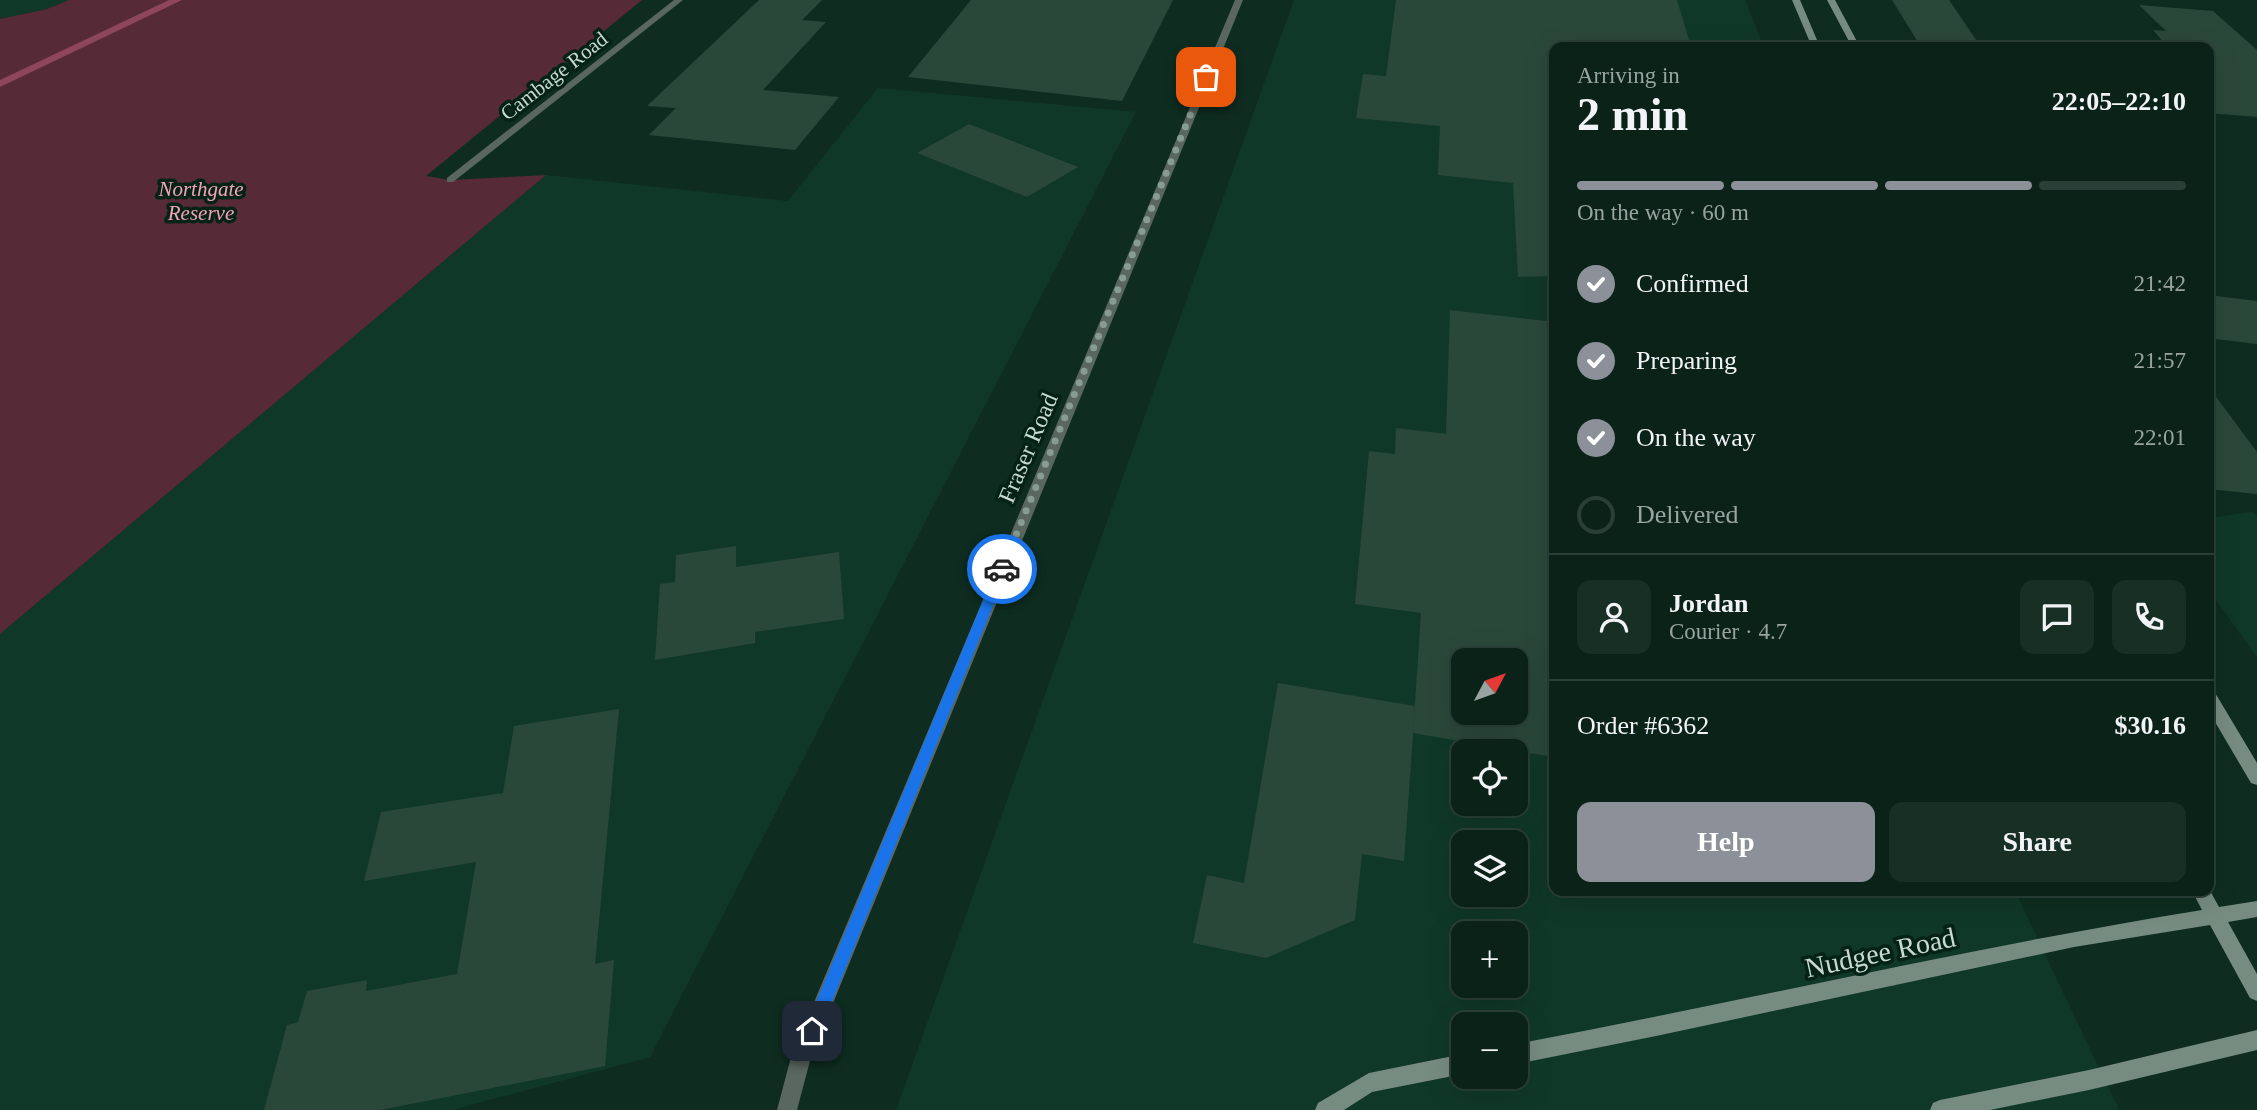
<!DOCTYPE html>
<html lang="en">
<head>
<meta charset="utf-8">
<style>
  :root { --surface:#0a2218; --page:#182f25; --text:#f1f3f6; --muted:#99a4a2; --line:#2a3f37; --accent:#8c9099 }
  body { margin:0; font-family:"Times New Roman",serif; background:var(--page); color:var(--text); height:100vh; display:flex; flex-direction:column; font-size:26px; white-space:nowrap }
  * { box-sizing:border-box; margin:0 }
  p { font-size:23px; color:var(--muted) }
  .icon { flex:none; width:38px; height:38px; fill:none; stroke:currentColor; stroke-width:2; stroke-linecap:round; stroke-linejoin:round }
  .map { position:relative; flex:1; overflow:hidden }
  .drawer { position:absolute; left:1549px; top:42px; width:665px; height:854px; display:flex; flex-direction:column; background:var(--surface); border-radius:14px; box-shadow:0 7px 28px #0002,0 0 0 2px var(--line) }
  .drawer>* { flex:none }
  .needle { width:46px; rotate:49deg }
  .fabs { position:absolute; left:1451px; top:648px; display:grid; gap:14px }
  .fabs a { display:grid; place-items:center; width:77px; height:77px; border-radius:14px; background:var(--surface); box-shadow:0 7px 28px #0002,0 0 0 2px var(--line); font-size:35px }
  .pin { position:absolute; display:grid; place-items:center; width:60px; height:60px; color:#fff; margin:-30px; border-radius:14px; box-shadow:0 4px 10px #0006 }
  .courier { position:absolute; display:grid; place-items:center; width:70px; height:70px; margin:-35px; border:5px solid #1a73e8; border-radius:50%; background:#fff; color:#222; box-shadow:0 2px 9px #0007 }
  .summary em { font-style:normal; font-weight:700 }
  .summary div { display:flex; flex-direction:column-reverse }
  .summary { display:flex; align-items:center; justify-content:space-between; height:119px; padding:0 28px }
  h1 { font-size:46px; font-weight:700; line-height:52px }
  .bar { display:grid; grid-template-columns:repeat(4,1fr); gap:10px 7px; align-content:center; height:84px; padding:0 28px }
  .bar i { height:9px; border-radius:5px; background:var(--line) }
  .bar .current { background:var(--accent) }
  .bar p { grid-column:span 4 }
  .line { display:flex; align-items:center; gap:18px; padding:0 28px; border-top:2px solid var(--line) }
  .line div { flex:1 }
  .round { display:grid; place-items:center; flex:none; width:74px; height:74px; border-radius:14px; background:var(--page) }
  ol { padding:0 28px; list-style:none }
  li { display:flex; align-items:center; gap:21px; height:77px }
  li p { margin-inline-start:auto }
  li .icon { padding:7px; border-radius:50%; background:var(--accent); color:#fff; stroke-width:4 }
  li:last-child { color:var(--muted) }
  li i { width:38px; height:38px; border:4px solid var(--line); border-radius:50% }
  .cta { display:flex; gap:14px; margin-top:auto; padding:14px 28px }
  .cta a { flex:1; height:80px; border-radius:14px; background:var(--accent); color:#fff; font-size:28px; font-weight:700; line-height:80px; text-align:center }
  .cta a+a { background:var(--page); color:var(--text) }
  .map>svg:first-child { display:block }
  .built { fill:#103828; fill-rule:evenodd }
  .green { fill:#562a36 }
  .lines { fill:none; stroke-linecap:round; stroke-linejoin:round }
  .stream { fill:#8e475a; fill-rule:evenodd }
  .building { fill:#2a483a; fill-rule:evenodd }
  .minor { fill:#5a6760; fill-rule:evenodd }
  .secondary { fill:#778c81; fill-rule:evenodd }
  .route { fill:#1a73e8 }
  .done { stroke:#879d92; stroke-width:7; stroke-dasharray:0 12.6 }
  .labels { text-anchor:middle; stroke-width:7; stroke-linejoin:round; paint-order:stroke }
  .far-street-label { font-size:21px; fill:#c8d9d0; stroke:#042316 }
  .far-park-label { font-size:21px; font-style:italic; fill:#f6a2b6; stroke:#042316 }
  .street-label { font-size:24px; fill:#c8d9d0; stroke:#042316 }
  .near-street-label { font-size:28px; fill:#c8d9d0; stroke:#042316 }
</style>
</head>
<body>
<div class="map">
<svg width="2257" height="1110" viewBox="0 0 2257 1110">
  <rect width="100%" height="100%" fill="#0e2d20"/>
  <path class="built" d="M0,0H69L47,9L0,19Z
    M1294,0H1745L1764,47H1554V891H2015L2119,1110H896ZM1463,660H1516V712H1463ZM1463,751H1516V803H1463ZM1463,842H1516V894H1463ZM1463,933H1516V985H1463ZM1463,1024H1516V1076H1463Z
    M878,88L1136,112L650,1057L452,1110H0V634L546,175L788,201Z
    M2252,512L2257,516V657L2208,589L2209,518Z"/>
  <path class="green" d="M69,0H642L426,176L450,180L546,175L0,634V19L47,9Z"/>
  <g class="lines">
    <path class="stream" d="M169,0H182L0,87V80Z"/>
  </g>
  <path class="building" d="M759,0H822L802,20L826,22L763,90L839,97L795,150L649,135L676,108L647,106Z
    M971,0H1173L1122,101L908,77Z
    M1396,0H1677L1691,47H1554V276L1518,277L1513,183L1438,175L1440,126L1356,118L1363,74L1386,76Z
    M1892,0H1949L1981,47H1921Z
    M2139,5L2213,11L2257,50V117L2208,113V47H2168L2153,30L2166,31Z
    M969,124L1078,167L1027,197L917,153Z
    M2208,295L2257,301V344L2208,338Z
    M1450,310L1554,322V757L1413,733L1421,613L1355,604L1369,451L1395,454L1396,428L1446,434ZM1463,660H1516V712H1463Z
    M2208,386L2257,452V494L2208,489Z
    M736,546V567L839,552L844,619L755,632V643L655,660L660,584L675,582L676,555Z
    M1278,683L1415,706L1404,861L1362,854L1355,920L1266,958L1193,943L1207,875L1244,883Z
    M619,709L595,964L614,960L605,1066L380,1110H264L287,1025L298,1022L307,991L367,980L366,991L457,974L476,862L364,881L381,812L503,793L514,726Z"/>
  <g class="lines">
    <path class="minor" d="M674,0H683L453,182H447V178Z
      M1235,0H1243L811,1057L797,1110H777L791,1057Z"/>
    <path class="secondary" d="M1792,0H1800L1820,47H1812Z
      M1827,0H1835L1860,47H1852Z
      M2208,689L2214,691L2257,763V785L2251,783L2208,710Z
      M2208,887L2219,907L2257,901V917L2228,922L2257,974V1001L2250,998L2210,925L2074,947L1656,1036L1516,1064V1044C1745,1001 1972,947 2202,910L2192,891H2208Z
      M2257,1030V1050L2089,1090L1990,1110H1930L1933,1103L1940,1100L2089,1070Z
      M1463,1054V1074L1372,1092L1344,1110H1315L1318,1103L1369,1073Z"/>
  </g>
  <path class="route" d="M1002,565L1008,569L820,1031L812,1039L806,1037L804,1031L996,569Z"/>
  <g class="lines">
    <path class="done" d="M1002,569L1206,77"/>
  </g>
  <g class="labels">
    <g class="far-street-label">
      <text transform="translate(554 76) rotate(-38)" y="7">Cambage Road</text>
    </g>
    <g class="far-park-label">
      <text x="201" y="196">Northgate<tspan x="201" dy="24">Reserve</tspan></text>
    </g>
    <g class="street-label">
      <text transform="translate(1028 448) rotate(-67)" y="8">Fraser Road</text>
    </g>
    <g class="near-street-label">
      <text transform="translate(1880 952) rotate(-12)" y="10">Nudgee Road</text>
    </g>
  </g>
</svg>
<div class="fabs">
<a><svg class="needle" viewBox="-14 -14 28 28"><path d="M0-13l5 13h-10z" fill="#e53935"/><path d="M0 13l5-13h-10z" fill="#99a4a2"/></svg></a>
<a><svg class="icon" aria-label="locate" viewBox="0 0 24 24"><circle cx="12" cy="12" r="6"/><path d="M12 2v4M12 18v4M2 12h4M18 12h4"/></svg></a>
<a><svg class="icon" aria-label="layers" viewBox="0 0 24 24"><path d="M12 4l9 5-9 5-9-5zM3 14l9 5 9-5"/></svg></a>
<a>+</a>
<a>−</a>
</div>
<div class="pin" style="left:1206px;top:77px;background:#ea580c"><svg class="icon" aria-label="bag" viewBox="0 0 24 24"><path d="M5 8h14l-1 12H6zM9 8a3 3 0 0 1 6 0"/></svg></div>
<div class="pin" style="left:812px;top:1031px;background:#1f2937"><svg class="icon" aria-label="home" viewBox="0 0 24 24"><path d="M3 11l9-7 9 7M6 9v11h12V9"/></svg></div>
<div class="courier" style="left:1002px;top:569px"><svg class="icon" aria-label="car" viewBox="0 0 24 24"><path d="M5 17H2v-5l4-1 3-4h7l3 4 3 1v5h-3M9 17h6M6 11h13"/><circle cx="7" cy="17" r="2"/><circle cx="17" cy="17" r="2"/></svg></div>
<section class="drawer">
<div class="summary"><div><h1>2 min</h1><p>Arriving in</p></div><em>22:05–22:10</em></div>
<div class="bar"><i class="current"></i><i class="current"></i><i class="current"></i><i></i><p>On the way · 60 m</p></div>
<ol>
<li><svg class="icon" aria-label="check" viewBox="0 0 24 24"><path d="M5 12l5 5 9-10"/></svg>Confirmed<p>21:42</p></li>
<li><svg class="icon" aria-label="check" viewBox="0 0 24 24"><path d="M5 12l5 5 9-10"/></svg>Preparing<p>21:57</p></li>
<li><svg class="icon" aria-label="check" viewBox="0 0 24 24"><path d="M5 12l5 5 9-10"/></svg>On the way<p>22:01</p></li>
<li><i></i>Delivered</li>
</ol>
<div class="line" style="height:126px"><a class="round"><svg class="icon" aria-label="person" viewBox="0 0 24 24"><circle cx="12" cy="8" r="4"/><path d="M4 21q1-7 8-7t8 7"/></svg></a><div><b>Jordan</b><p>Courier · 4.7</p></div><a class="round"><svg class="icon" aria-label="chat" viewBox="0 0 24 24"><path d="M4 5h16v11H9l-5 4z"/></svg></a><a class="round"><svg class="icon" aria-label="phone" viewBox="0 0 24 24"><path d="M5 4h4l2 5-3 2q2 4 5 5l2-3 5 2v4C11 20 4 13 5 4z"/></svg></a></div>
<div class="line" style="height:91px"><div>Order #6362</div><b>$30.16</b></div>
<div class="cta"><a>Help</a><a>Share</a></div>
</section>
</div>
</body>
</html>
